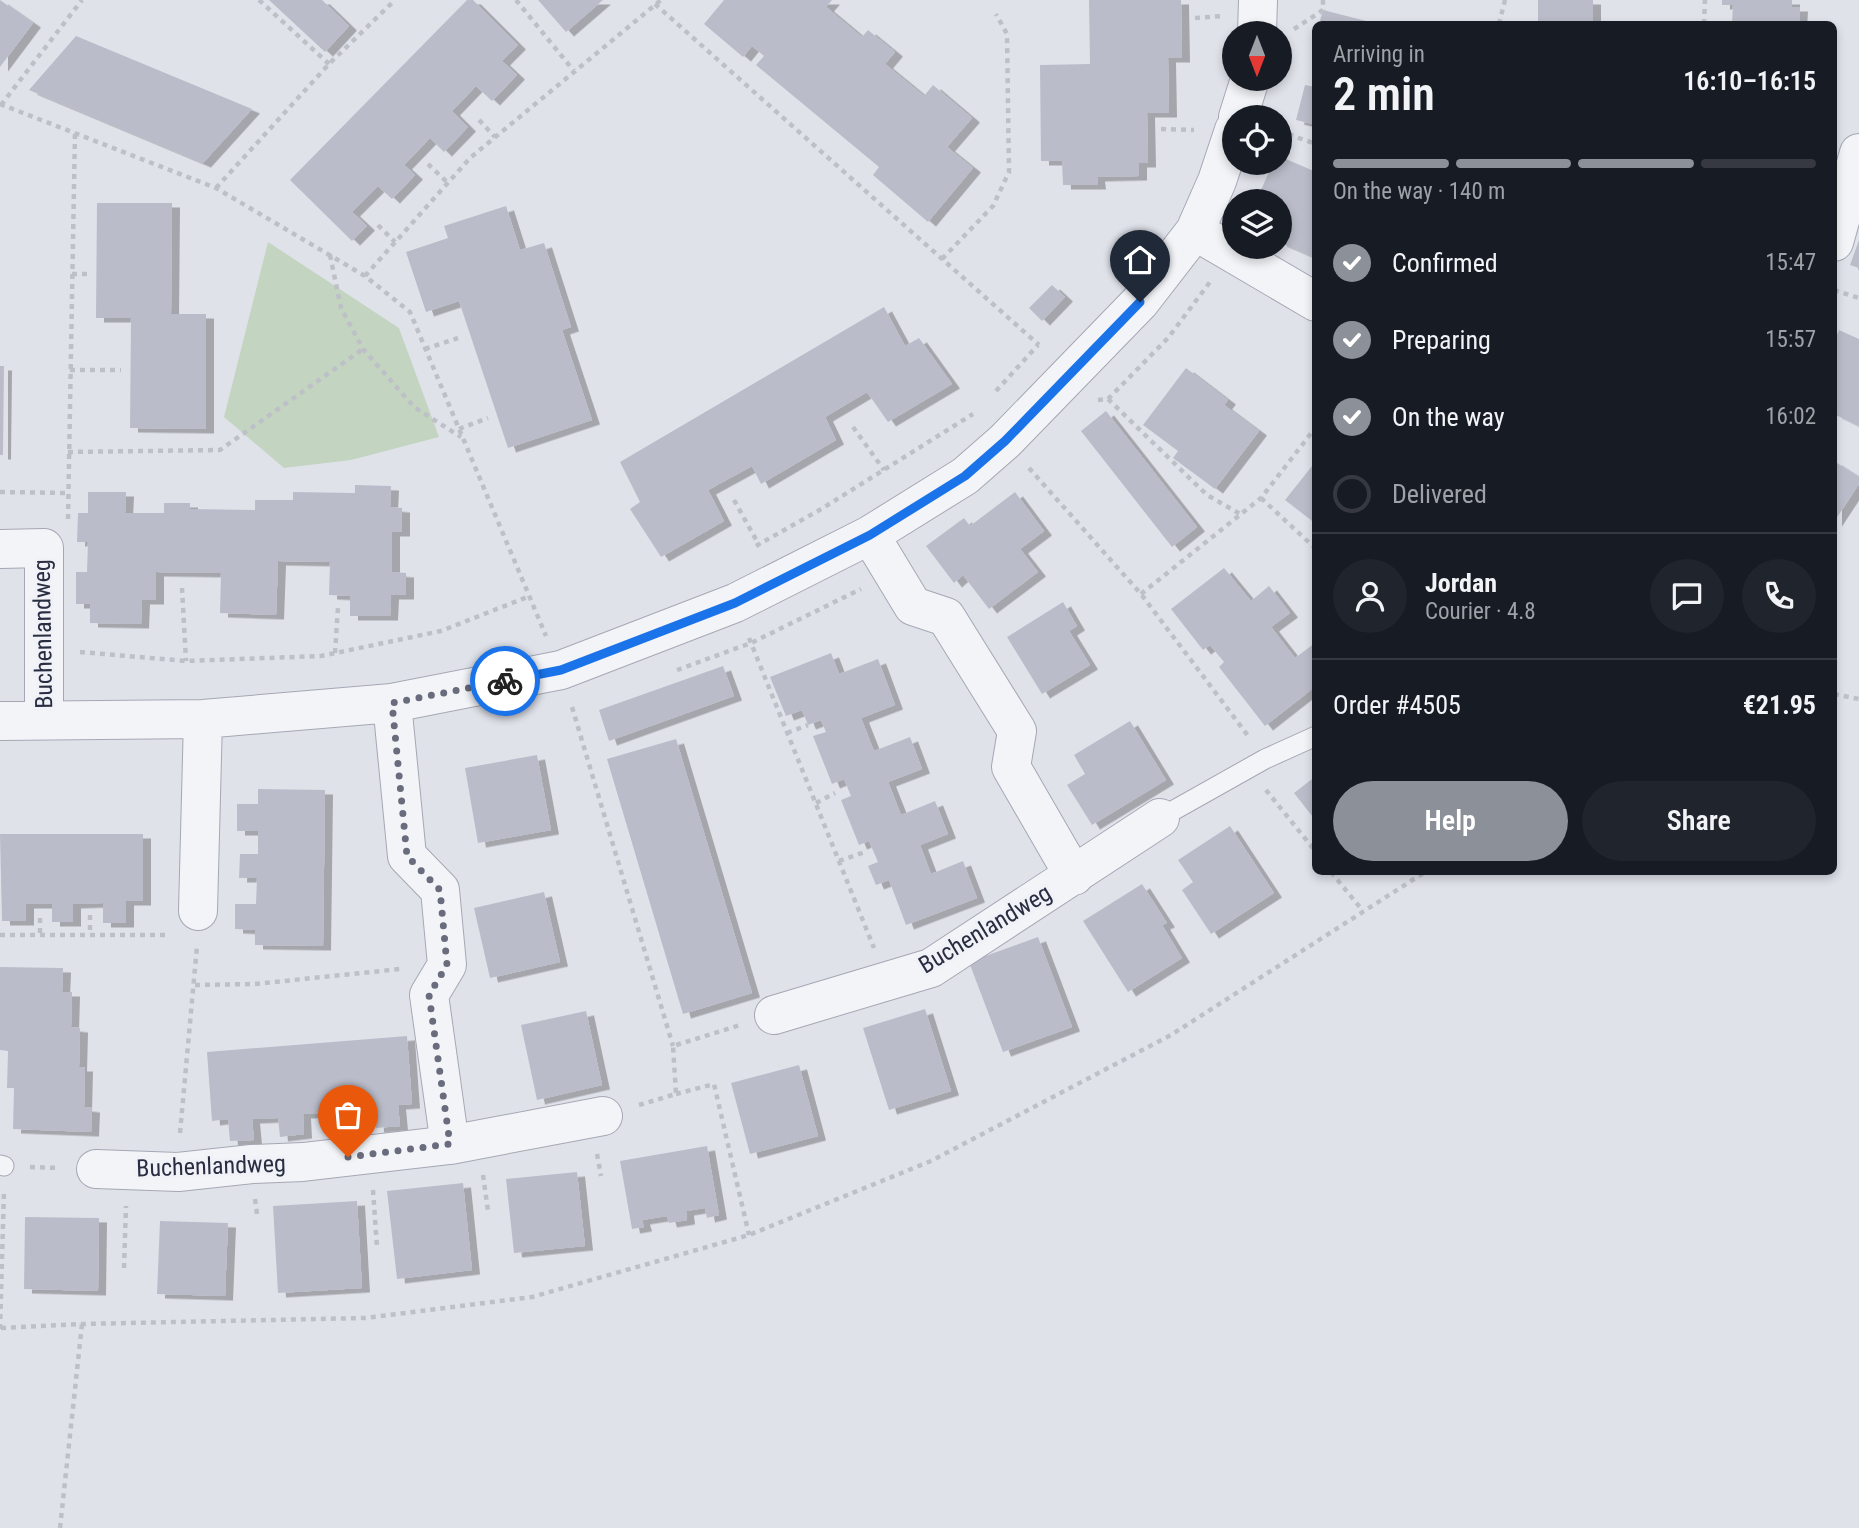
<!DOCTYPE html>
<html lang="en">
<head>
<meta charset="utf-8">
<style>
  :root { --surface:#171b24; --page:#20242c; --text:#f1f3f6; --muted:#9ea1a6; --line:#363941; --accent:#8c9099 }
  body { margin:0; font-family:"Roboto Condensed",sans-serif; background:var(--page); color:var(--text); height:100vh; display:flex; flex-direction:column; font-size:26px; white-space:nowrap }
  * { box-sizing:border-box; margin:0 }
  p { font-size:23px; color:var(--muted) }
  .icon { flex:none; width:38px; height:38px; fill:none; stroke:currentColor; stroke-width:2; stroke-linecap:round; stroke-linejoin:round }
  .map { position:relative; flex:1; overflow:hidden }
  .sheet { position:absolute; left:1312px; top:21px; width:525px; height:854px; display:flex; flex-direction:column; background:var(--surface); border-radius:10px; box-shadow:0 4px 10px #0003 }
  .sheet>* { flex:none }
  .needle { width:46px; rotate:180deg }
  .tools { position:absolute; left:1222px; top:21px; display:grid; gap:14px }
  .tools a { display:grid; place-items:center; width:70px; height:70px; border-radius:50%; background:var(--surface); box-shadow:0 4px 10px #0003; font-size:35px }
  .pin { position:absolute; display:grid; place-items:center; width:60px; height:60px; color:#fff; margin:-72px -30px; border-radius:50% 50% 50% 0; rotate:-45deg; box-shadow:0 0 7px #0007 }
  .pin .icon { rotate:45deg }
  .courier { position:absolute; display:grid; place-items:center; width:70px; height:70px; margin:-35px; border:5px solid #1a73e8; border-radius:50%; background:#fff; color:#222; box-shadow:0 2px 9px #0007 }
  .headline em { font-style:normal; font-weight:600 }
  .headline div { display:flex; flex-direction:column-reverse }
  .headline { display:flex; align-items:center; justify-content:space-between; height:119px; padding:0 21px }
  h1 { font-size:46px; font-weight:600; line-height:52px }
  .bar { display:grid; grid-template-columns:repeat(4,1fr); gap:10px 7px; align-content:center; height:84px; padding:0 21px }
  .bar i { height:9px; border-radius:5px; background:var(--line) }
  .bar .active { background:var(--accent) }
  .bar p { grid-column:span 4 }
  .line { display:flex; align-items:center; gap:18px; padding:0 21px; border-top:2px solid var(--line) }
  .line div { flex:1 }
  .round { display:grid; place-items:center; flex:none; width:74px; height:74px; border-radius:37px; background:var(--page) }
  ol { padding:0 21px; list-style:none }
  li { display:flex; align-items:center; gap:21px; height:77px }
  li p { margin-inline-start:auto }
  li .icon { padding:7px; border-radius:50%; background:var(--accent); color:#fff; stroke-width:4 }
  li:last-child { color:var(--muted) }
  li i { width:38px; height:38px; border:4px solid var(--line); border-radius:50% }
  .primary-button { display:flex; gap:14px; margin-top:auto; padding:14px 21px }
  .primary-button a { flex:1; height:80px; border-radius:42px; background:var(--accent); color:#fff; font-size:28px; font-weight:600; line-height:80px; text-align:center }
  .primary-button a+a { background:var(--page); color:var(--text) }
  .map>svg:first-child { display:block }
  .green { fill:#c3d4c1 }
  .building { fill:#babdc9; filter:url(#shadow) }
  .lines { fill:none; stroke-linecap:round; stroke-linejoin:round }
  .lane-casing { stroke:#a5a8b4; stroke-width:21 }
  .street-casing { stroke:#a5a8b4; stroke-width:40 }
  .path { stroke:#bec0c8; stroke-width:4.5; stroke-dasharray:5 5; stroke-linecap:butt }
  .lane { stroke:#f3f4f8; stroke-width:19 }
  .street { stroke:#f3f4f8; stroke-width:38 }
  .done { stroke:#686c7c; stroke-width:7; stroke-dasharray:0 12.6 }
  .route { stroke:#1a73e8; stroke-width:9 }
  .labels { text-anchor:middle; stroke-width:7; stroke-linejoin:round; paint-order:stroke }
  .street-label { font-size:24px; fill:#282d41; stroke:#f0f2f7 }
</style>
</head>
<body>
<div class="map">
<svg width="1859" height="1528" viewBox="0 0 1859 1528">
  <defs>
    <filter id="shadow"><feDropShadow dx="8" dy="4.5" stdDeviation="0" flood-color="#0004"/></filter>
  </defs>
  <rect width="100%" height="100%" fill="#e0e2ea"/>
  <path class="green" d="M268,242L399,328L439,437L351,460L284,468L224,417Z"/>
  <path class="building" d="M0,0L33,23L0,67Z
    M269,0H322L349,26L325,52Z
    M467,0H473L518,45L502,61L517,75L492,101L476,86L452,111L468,127L444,152L430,138L404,165L415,175L392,199L378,186L352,212L367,226L352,241L290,180Z
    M538,0H603L566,32Z
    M724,0H832L826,7L862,37L868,30L895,52L885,64L924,96L933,85L972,118L947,147L973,168L928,222L873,175L879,167L756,65L764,56L752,46L743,57L704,24Z
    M1089,0H1181L1182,58H1168L1169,113H1147L1148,163H1139V176L1097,177L1098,185H1063L1062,161H1041L1040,65L1090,64Z
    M1538,0H1593V21H1602V24H1538Z
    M1722,0H1792V7H1800L1799,24H1732L1733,5H1722Z
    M1323,10L1378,24H1319Z
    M76,36L252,109L203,163L29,90Z
    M1305,85L1316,87V125L1296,120Z
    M1279,156L1316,172V258L1279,242V201H1256L1273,163H1279Z
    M97,203H172L171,314H206V429L130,428L131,318H96Z
    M506,206L520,250L544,243L571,327L562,330L592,420L508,448L459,301L426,312L406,252L448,238L444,226Z
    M1859,240V268L1850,265Z
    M1052,285L1065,297L1042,321L1029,308Z
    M884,307L905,346L919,338L952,384L888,422L867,392L825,417L836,440L761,484L752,466L708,490L724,521L661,557L630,509L640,502L620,462Z
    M1839,330L1859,339V426L1834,414V342Z
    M0,366H4L3,455H0Z
    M1186,368L1228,400L1224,405L1259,431L1215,489L1173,458L1178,451L1143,425Z
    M1106,411L1197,527L1172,547L1081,431Z
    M1316,461V524L1285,500Z
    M1834,461L1859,477V484L1834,522Z
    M355,485L391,486L390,507L402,508V532H392V572L406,573V595H391L390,616H350V596L329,595L330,562L278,561L276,615L220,613L221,573L156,572V600H142L141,624L90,623V604H76V572H87L88,542H77L78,513H88V492H126L125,513H164V503H190V509L255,510V500H293V492L355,493Z
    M1015,492L1044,531L1020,549L1038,572L989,609L963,575L954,583L926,546L964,518L970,526Z
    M1224,568L1251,601L1269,586L1290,613L1271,627L1295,658L1315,643L1316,644V686L1265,726L1219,667L1224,662L1210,645L1203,650L1171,609Z
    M1063,602L1077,626L1069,631L1090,665L1042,694L1007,637Z
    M831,653L839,674L878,659L895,705L861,718L874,751L910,737L922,769L888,782L901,815L935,801L948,834L920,845L931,874L963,861L977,898L906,925L889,880L876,885L868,866L878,862L869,841L859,845L841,800L851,796L844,779L832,784L813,736L826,732L821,720L808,725L802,710L786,716L770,677Z
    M723,666L734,696L609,741L599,710Z
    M1130,721L1166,780L1092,825L1067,785L1085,774L1074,755Z
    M676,739L752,993L683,1014L607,759Z
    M537,755L551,830L478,843L465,768Z
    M1316,776V821L1294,793Z
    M258,789L325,790L323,946L255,945V930L235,929V904H256L257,878H239L240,854H258V831H237V804H258Z
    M1230,826L1274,893L1211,934L1182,890L1193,882L1178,860Z
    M0,834H143V901H126V923H103V903L73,904V922H52V904H26V921H2Z
    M1142,884L1167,923L1162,925L1182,958L1128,992L1083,921Z
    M544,892L560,962L490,978L474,908Z
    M1038,937L1072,1027L1003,1052L969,962Z
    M0,967L63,968L62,992H72L71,1027L80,1028L79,1067H85L84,1107L92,1108L91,1132L13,1129L14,1088H7L8,1051L0,1050Z
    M925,1009L951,1091L889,1110L863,1028Z
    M586,1011L602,1085L537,1100L521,1025Z
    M407,1036L412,1104L398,1105L400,1126L376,1128L375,1108L351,1110L352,1129L328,1132L327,1113L303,1114L304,1134L280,1137L278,1118L252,1119L254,1140L230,1141L228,1119L212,1121L207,1052Z
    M799,1065L818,1136L750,1154L731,1083Z
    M707,1146L719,1215L707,1218L705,1208L686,1211L687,1220L669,1223L667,1216L642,1220L644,1227L632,1229L620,1161Z
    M577,1172L585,1246L514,1253L506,1179Z
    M463,1183L472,1270L397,1279L387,1191Z
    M357,1201L362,1288L278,1293L273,1206Z
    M25,1217L99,1218L98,1291L24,1289Z
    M160,1221L228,1223L225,1296L157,1294Z"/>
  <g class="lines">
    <defs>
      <path id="lane" d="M1160,818L1265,759L1316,736
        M0,1165L4,1166"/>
      <path id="street" d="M1257,33L1258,0
        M1238,117L1250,79
        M1195,231L1316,302
        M1834,242L1859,153
        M870,535L913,606L946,617L1017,731L1011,767L1074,876
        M0,549L44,548V720
        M392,703L407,856L440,890L447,965L429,995L450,1145
        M0,721L203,719L392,703L561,670L735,603L870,535L965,476L1005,441L1140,302L1195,231L1217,181L1234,130
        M198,911L203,719
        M774,1015L931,968L1160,818
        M96,1169L178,1172L252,1164L303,1162L450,1145L603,1116"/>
    </defs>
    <use href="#lane" class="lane-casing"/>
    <use href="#street" class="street-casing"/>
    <path class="path" d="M259,0L329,64
      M516,0L574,71
      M655,4L1039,345
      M1195,18L1222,16
      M1499,24L1505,0
      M1704,24L1705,0
      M1294,29L1323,10V0
      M0,104L216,188L365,276L410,312L546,636
      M1,105L82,0
      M479,120L495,137
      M1161,129L1194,130
      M1279,131L1316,144
      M428,164L448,183
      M216,188L329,64L395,0
      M378,225L395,242
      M330,255L341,308L363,349L414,407L461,437
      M942,259L993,206L1009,172L1007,34L996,14
      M72,274H92
      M365,276L470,158L661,0
      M1834,290L1859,298
      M425,349L458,338
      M70,370H121
      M996,391L1038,345
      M1108,399L1207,495L1240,514
      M1098,400L1108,399L1168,338L1210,282
      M853,427L884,470
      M459,429L488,418
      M68,452L220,450L363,349
      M1029,468L1141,594L1249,737
      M0,492L67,493
      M1261,498L1316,549
      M734,500L759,545
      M68,519L75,131
      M756,546L823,508L973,414
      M182,588L186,661
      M1141,594L1261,498L1316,427
      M749,638L874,948
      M80,652L186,661L321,656L441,631L530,596
      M335,653L338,607
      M677,670L751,643L861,589
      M1834,694L1859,699
      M572,707L673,1046
      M787,733L808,725
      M1266,790L1316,852
      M816,803L835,793
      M839,861L865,852
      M1331,872L1363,911
      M90,915V935
      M40,918V935
      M0,935H169
      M195,985L255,984L400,969
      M676,1094L714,1084L749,1235
      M639,1105L676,1094L673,1046L740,1025
      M180,1133L197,946
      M597,1154L601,1176
      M30,1167L60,1168
      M483,1175L488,1211
      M373,1190L377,1247
      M255,1199L257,1214
      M124,1268L126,1206
      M1,1328L82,1324L365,1318L532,1297L749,1235L931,1161L1171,1035L1425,872
      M0,1329L4,1191
      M60,1528L82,1324"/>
    <use href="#lane" class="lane"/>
    <use href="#street" class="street"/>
  </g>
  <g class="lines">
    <path class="done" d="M348,1157L450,1144L429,995L447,965L440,890L407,856L392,703L505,681"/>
    <path class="route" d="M505,681L561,670L735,603L870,535L965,476L1005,441L1140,302"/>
  </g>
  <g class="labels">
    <g class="street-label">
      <text transform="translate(43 634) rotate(-91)" y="8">Buchenlandweg</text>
      <text transform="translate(985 929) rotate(-31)" y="8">Buchenlandweg</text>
      <text transform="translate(211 1166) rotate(-2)" y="8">Buchenlandweg</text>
    </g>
  </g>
</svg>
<div class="tools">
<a><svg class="needle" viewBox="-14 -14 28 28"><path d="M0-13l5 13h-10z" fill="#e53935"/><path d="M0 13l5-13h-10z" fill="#9ea1a6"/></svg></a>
<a><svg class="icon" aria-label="locate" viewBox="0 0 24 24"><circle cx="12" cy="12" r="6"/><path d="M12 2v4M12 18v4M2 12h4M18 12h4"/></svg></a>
<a><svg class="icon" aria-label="layers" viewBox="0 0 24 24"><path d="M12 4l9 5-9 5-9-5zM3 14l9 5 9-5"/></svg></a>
</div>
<div class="pin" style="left:348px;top:1157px;background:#ea580c"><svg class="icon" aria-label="bag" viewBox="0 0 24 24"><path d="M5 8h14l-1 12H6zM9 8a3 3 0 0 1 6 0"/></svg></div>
<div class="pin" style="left:1140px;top:302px;background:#1f2937"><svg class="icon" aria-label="home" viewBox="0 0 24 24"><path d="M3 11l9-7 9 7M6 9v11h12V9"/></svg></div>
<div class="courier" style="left:505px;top:681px"><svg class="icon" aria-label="bike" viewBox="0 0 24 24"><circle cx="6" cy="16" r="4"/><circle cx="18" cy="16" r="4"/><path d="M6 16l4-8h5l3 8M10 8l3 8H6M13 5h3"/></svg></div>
<section class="sheet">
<div class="headline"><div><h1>2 min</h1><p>Arriving in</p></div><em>16:10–16:15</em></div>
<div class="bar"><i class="active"></i><i class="active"></i><i class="active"></i><i></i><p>On the way · 140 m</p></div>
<ol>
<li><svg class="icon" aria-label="check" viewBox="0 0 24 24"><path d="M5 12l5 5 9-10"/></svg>Confirmed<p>15:47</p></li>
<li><svg class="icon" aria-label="check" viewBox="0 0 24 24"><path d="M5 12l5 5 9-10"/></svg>Preparing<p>15:57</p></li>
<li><svg class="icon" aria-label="check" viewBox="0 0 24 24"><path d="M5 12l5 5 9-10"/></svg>On the way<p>16:02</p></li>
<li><i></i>Delivered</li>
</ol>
<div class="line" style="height:126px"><a class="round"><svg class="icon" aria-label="person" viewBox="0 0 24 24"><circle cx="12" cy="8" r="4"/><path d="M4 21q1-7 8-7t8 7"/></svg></a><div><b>Jordan</b><p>Courier · 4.8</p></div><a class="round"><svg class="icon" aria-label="chat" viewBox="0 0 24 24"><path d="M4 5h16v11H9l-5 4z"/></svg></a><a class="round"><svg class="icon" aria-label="phone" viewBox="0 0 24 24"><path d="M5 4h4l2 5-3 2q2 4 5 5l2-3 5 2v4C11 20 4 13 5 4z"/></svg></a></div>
<div class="line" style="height:91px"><div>Order #4505</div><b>€21.95</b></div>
<div class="primary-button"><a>Help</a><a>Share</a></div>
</section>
</div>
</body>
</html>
